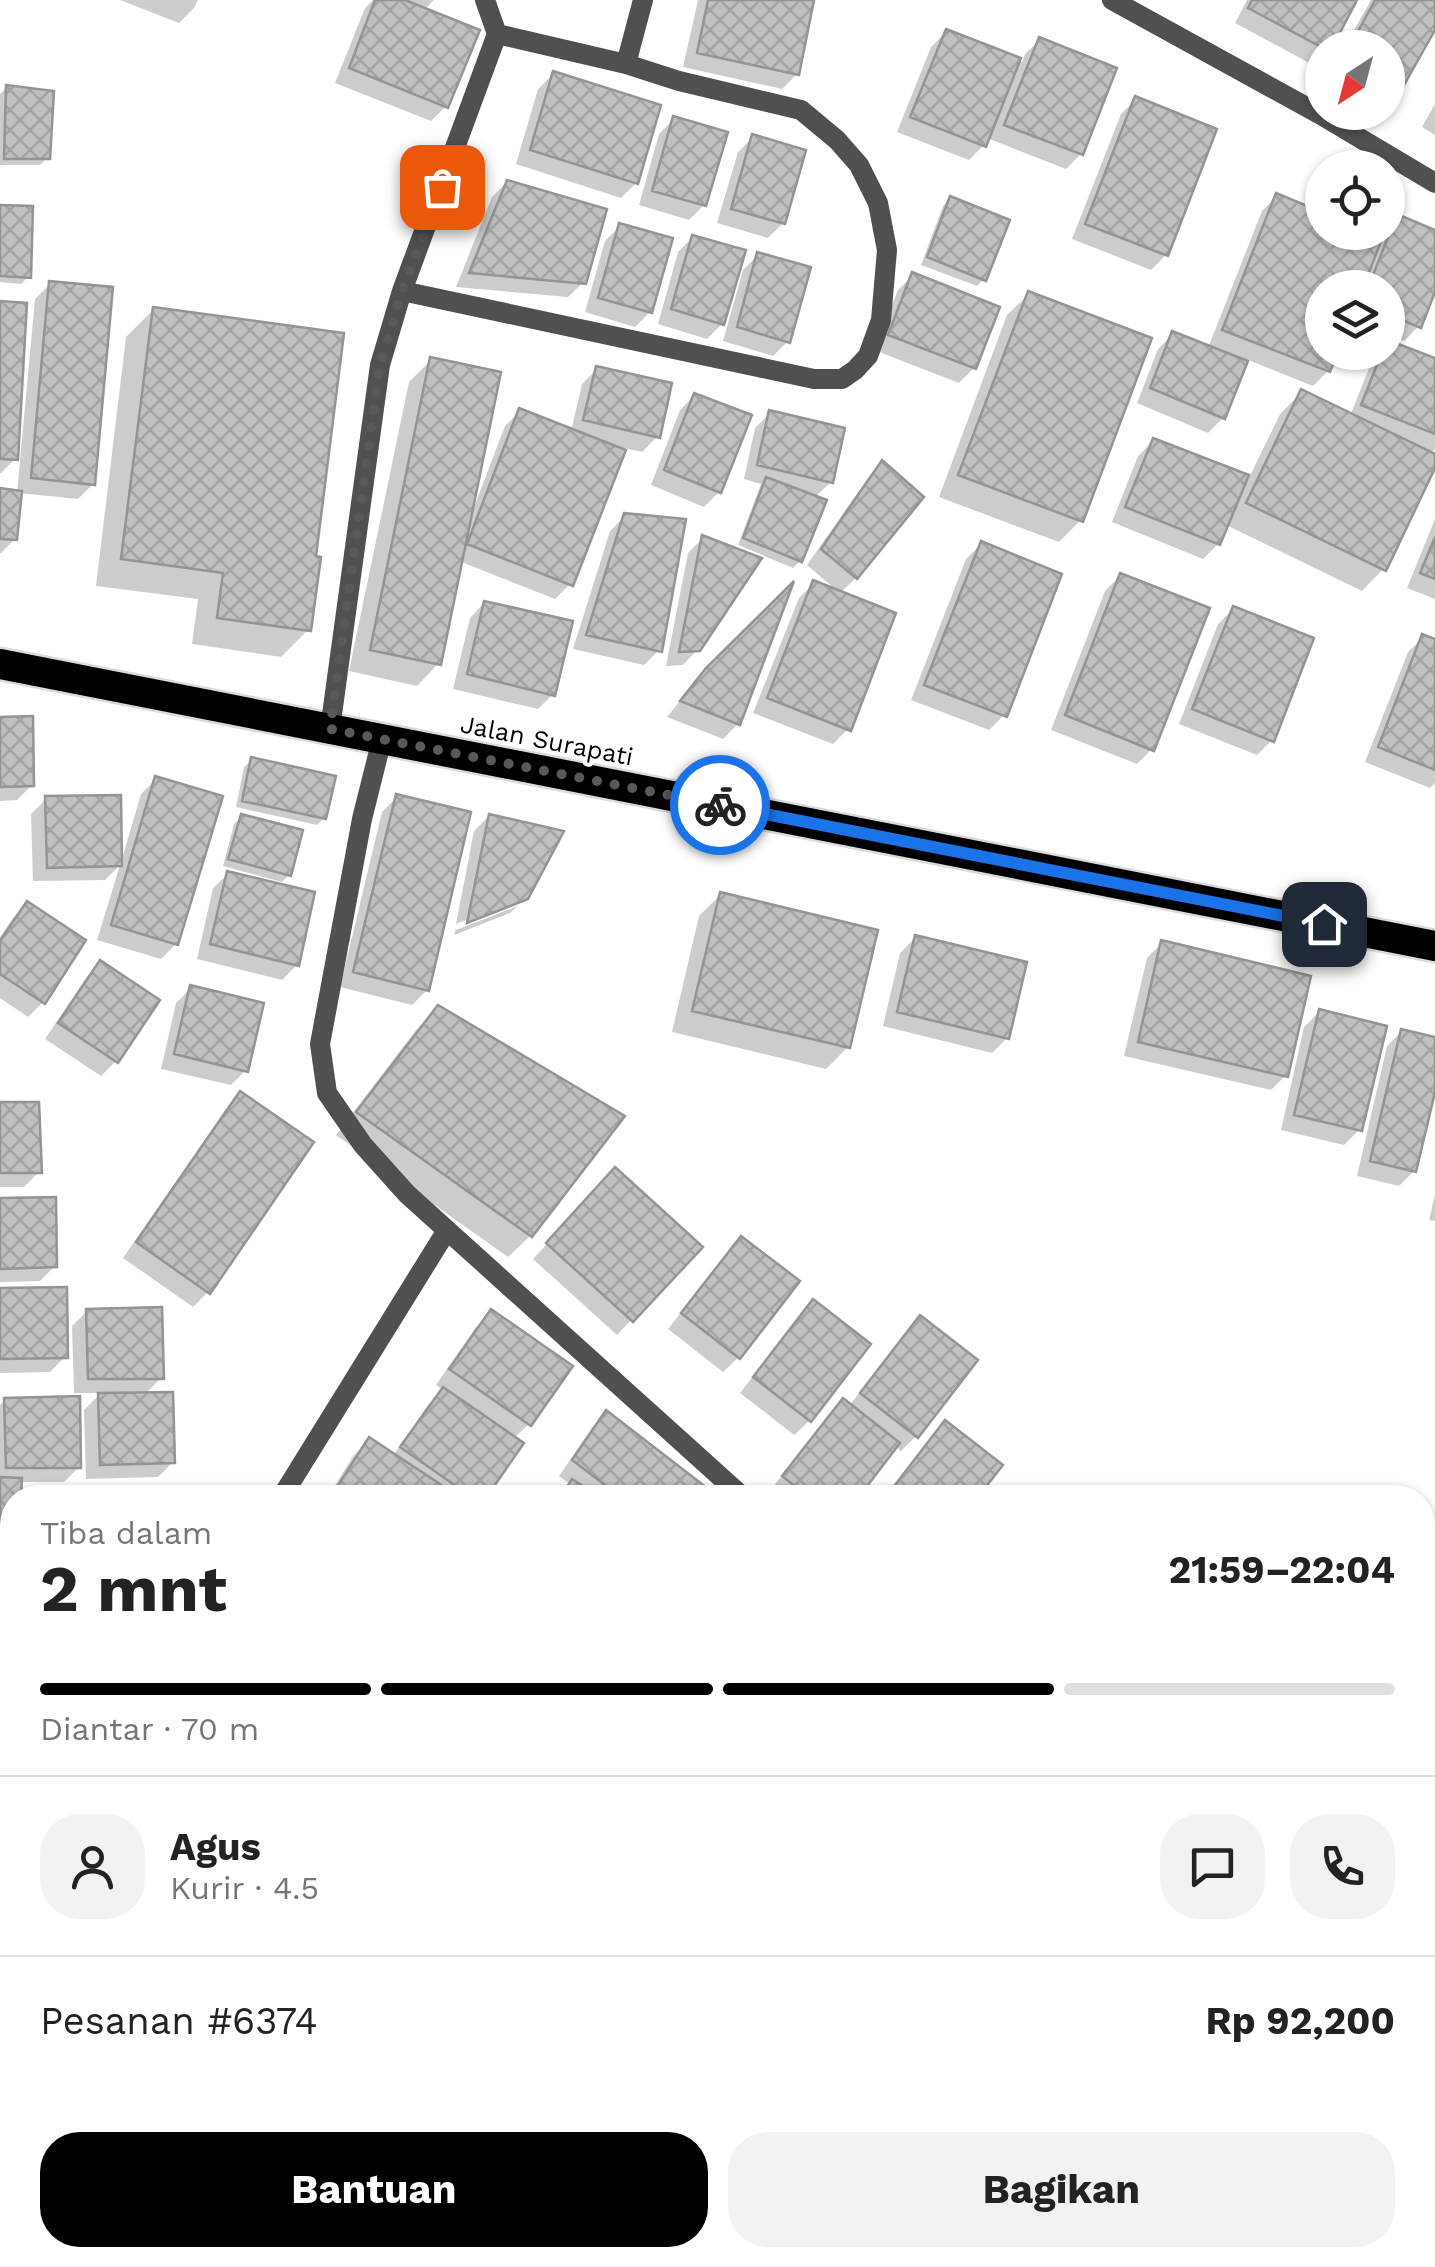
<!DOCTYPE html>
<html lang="id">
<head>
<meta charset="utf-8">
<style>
  :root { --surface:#fff; --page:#f2f2f2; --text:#222; --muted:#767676; --line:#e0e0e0; --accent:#000 }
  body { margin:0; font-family:"Work Sans",sans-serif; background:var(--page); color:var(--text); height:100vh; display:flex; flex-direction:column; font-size:38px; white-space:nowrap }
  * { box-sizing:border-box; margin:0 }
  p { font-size:32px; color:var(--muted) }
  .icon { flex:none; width:55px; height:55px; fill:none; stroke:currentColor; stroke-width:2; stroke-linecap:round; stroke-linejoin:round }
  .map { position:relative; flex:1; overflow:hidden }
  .side { position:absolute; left:0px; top:1485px; width:1435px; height:782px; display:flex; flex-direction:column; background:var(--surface); border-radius:40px 40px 0 0; box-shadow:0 2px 8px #0004 }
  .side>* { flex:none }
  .needle { width:65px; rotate:216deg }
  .buttons { position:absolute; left:1305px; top:30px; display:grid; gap:20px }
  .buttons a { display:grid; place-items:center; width:100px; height:100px; border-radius:50%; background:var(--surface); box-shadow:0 2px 8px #0004; font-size:50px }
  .pin { position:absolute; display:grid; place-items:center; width:85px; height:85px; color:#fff; margin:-42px; border-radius:20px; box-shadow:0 5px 15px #0006 }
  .courier { position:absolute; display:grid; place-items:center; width:100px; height:100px; margin:-50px; border:8px solid #1a73e8; border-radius:50%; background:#fff; color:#222; box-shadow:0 2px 12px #0007 }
  .overview em { font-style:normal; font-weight:700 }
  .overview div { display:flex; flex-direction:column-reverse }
  .overview { display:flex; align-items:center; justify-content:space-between; height:170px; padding:0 40px }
  h1 { font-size:65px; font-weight:700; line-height:75px }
  .bar { display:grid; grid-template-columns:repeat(4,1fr); gap:15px 10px; align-content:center; height:120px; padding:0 40px }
  .bar i { height:12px; border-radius:8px; background:var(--line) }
  .bar .active { background:var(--accent) }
  .bar p { grid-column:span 4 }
  .line { display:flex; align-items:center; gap:25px; padding:0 40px; border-top:2px solid var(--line) }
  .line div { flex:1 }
  .round { display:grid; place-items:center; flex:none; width:105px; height:105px; border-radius:40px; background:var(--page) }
  .action { display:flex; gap:20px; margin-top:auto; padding:20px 40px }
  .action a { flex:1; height:115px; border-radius:40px; background:var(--accent); color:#fff; font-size:40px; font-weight:700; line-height:115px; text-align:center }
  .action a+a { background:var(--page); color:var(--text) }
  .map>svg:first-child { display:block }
  .shadow { fill:#0003 }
  .building { fill:url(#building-cross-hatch); stroke:#949494; stroke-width:2.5 }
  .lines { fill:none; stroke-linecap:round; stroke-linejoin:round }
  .highway-casing { stroke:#dbdbdb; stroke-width:35 }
  .street { stroke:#505050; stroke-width:20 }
  .highway { stroke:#000; stroke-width:30 }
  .done { stroke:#595959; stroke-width:10; stroke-dasharray:0 18 }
  .route { stroke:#1a73e8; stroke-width:12 }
  .labels { text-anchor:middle; stroke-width:8; stroke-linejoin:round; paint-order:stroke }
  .street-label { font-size:25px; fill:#000; stroke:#fff }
</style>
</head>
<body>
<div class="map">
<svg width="1435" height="2267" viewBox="0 0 1435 2267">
  <defs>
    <pattern id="building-cross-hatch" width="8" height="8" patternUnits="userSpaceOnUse" patternTransform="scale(2.5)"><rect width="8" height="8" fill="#c0c0c0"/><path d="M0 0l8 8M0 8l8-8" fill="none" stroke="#a3a3a3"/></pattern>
  </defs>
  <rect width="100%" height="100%" fill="#fff"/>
  <path class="shadow" d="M120,0H198L194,8L179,23Z
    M373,0H434L424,10L446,106L431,121L335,83L365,8Z
    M698,0H812L797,74L782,89L683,67Z
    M1247,0H1354L1322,48V56L1313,65L1235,23Z
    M1371,0H1435V25L1402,84L1388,98V48H1344Z
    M946,32L1022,62L1025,54L1040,40L1081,154L1066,169L987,138L984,145L969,160L897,132L931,47Z
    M553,74L636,183L621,198L516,164L538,89Z
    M7,87L47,158L40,165H0V94Z
    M1136,99L1166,255L1151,270L1072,239L1121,114Z
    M1435,104V135L1422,127Z
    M674,119L704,205L689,220L639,205L659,134Z
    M753,137L783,223L768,238L717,223L738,152Z
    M507,182L584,282L568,297L456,287L492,197Z
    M1277,196L1322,215V232L1380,238L1382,232H1388V227L1397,217L1435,233V285L1419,326L1404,341L1388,335V288H1322V352L1328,371L1313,386L1246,359L1223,418L1208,433L1137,403L1158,349L1173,334L1208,348L1262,211Z
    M950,199L984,279L977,286L921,265L943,206Z
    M0,207L28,277L21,284L0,282Z
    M620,226L650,312L635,327L585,312L605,241Z
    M693,237L722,324L707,339L658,324L678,252Z
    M758,255L788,341L773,356L723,341L743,270Z
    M913,275L974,368L959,383L874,350L898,290Z
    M50,284L93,484L78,499L19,493L15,539L0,554V491L17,493L35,299Z
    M1029,294L1080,521L1059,542L939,497L1007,315Z
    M0,304L15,459L0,474Z
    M153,310L313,558L308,630L281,657L192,644L198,599L96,586L126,337Z
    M1388,343L1435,361V449L1430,454L1435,457V463L1383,569L1362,591L1226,525L1218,544L1203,559L1112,522L1138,456L1153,441L1249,478L1280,414L1302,392L1350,416L1373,358L1378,352H1388Z
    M431,360L471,506L474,507L505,426L520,411L571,431L582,384L597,369L657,437L642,452L624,448L570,584L555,599L459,561L438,664L417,686L349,671L409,382Z
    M695,395L719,492L704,507L651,485L680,410Z
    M770,413L831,482L814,498L800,561L793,568L738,545L761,484L744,479L755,428Z
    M883,464L856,578L840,593L807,565L868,478Z
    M625,516L659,650L644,665L573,649L610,531Z
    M1435,519V599L1407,588Z
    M703,538L698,649L683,665L666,666L688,553Z
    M981,544L1004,715L989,730L911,700L966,559Z
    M1120,576L1152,749L1137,764L1051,730L1105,591Z
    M814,583L848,729L833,744L753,713L799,598Z
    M788,591L738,724L723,739L667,717L692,686Z
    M484,603L553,694L538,709L453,689L470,618Z
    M1233,609L1272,740L1257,755L1179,724L1218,624Z
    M1423,637L1435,642V783L1430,788L1365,762L1408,652Z
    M0,719L32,785L17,800L0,801Z
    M252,760L324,818L317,825L236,807L244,767Z
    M156,779L176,944L161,959L97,940L120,865L105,880L33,881L31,814L46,799L121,862L141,794Z
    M397,797L427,990L412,1005L340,987L382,812Z
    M489,816L526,898L521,903V899L456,924L474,831Z
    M241,817L289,875L282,882L223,866L234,824Z
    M228,874L297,965L282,980L197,959L213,888Z
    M720,895L848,1047L826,1069L672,1032L699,916Z
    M27,904L43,1002L28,1017L0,998V937L12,919Z
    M518,906L510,913L454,935L456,928V930Z
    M915,938L1007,1038L992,1053L883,1026L900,953Z
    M1162,943L1286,1075L1271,1090L1124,1056L1147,958Z
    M101,964L116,1061L101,1076L45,1039L86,978Z
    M191,988L246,1070L231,1085L161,1069L176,1003Z
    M438,1008L621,1116L530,1236L508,1257L336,1135L416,1030Z
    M1319,1012L1359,1130L1344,1145L1281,1130L1304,1027Z
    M1402,1031L1435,1039V1081L1414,1171L1399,1186L1357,1176L1387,1046Z
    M241,1094L208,1292L193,1307L123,1258L226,1109Z
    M0,1105L39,1172L24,1187H0Z
    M601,1185L700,1247L617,1335L533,1259Z
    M1435,1195V1221L1429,1220Z
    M0,1200L55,1266L40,1281L0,1282Z
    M742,1239L797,1281L738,1358L723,1372L668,1329L727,1254Z
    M0,1290L65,1357L50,1372L0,1373Z
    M814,1303L868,1344L809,1421L794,1435L740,1393L799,1317Z
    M87,1311L161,1378L144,1395L173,1462L158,1477L86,1479L84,1410L101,1393H74L72,1326Z
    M491,1312L529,1424L513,1439L483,1498H327L354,1455L369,1440L393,1456L428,1405L444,1390L436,1385L476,1327Z
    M920,1318L975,1360L916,1436L901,1451L895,1446L855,1498H776L769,1492L828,1416L843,1401L849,1406L906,1333Z
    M5,1400L79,1467L64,1482H20L12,1498V1581L0,1593V1405Z
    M606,1413L716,1498H557L570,1484L559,1476L592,1428Z
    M945,1423L974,1498H884L930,1438Z"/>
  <path class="building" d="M375,0H405L480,30L448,108L349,68Z
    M708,0H814L799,75L697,53Z
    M1252,0H1357L1332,48H1323L1248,8Z
    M1375,0H1435V30L1404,85L1388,76V48H1349Z
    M946,29L1021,58L986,147L910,117Z
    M1039,37L1117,68L1083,155L1004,125Z
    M553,71L661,105L638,184L530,150Z
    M6,85L54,91L50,159H4Z
    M1135,96L1217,129L1168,256L1085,224Z
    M673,116L728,132L706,206L652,191Z
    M752,134L806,150L785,224L731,209Z
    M507,180L607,209L586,284L469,273Z
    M1276,193L1322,212V232H1374L1383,236L1363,288H1322V352H1338L1330,372L1222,330Z
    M950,196L1010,220L986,281L927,257Z
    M0,205L33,206L31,278L0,276Z
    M1397,214L1435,230V292L1421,328L1388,314V288H1368Z
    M619,223L673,238L652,313L598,298Z
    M692,235L746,250L724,325L671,309Z
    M757,252L811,267L790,343L737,327Z
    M912,272L1000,307L976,369L888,335Z
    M49,281L113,287L95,485L31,478Z
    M1028,291L1152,338L1083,522L958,475Z
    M0,301L27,303L18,460L0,459Z
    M153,307L344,333L316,556L321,557L311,631L217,618L223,573L121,559Z
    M1172,331L1248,361L1225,419L1150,388Z
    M1388,340L1435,358V434L1361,405L1382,352H1388Z
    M430,357L501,372L441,665L370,650Z
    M596,366L672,383L660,438L583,420Z
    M1301,389L1435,454V468L1386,571L1246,503Z
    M694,393L752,415L721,493L664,470Z
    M519,408L626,450L573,586L467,544Z
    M769,410L845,428L833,483L757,465Z
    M1153,438L1249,475L1220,545L1125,507Z
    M882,460L924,497L857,579L821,549Z
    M766,477L827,500L802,562L743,538Z
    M0,488L22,491L17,540L0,539Z
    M624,513L686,519L662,652L586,635Z
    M702,535L762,558L700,651L679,652Z
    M1435,537V579L1420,573Z
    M981,541L1062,574L1007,717L924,685Z
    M1120,573L1210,608L1154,751L1065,715Z
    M813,580L896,613L851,731L767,698Z
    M794,581L740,725L680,701L706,668Z
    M484,601L573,621L555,696L467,674Z
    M1233,606L1314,638L1274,742L1192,709Z
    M1422,634L1435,639V770L1378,747Z
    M33,716L34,786L0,787V717Z
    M251,757L336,776L326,819L242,801Z
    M155,776L223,796L178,945L111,925Z
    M396,794L471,812L429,991L353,972Z
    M121,795L122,866L47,868L45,796Z
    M241,814L303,830L291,876L228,859Z
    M489,814L564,831L528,899L467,923Z
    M227,871L315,892L299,966L210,944Z
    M720,892L878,930L850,1048L692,1011Z
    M27,901L86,940L45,1004L0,974V941Z
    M915,935L1027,962L1009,1039L897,1012Z
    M1161,940L1311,976L1288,1077L1138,1042Z
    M100,960L160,1000L118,1063L58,1023Z
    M190,985L264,1003L248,1072L174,1054Z
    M438,1005L625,1116L532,1237L356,1112Z
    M1319,1009L1387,1026L1362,1131L1294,1115Z
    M1401,1029L1435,1037V1092L1416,1172L1370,1161Z
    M240,1091L314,1142L210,1294L136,1242Z
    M0,1102H39L42,1173H0Z
    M615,1167L703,1247L633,1322L546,1243Z
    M56,1197L57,1267L0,1269V1198Z
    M741,1236L800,1281L740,1359L681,1313Z
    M67,1287L68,1358L0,1359V1288Z
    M813,1299L871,1344L811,1422L753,1377Z
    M162,1307L164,1379H88L86,1309Z
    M491,1309L573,1366L531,1426L449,1369Z
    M920,1315L978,1360L918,1438L860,1393Z
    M443,1387L524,1443L486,1498H473L400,1447Z
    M173,1392L175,1463L100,1465L98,1393Z
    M80,1396L81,1468H6L4,1398Z
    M843,1398L900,1443L858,1498H810L782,1476Z
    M606,1410L720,1498H622L572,1460Z
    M945,1420L1003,1465L977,1498H885Z
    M369,1437L461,1498H330Z
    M0,1477L22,1478L21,1498H12V1583L0,1581Z
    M572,1479L601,1498H560Z"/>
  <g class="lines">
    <defs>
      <path id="highway" d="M0,664L1435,946"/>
    </defs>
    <use href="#highway" class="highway-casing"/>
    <path class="street" d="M485,0L497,34
      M1112,0L1321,115L1435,183
      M626,64L643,0
      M402,291L814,379H842L855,370L868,356L881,320L887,250L878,203L859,165L837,140L801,110L679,81L626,64L497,34
      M330,729L380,365L402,291L497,34
      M382,739L362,819L320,1044L327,1093L363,1145L407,1194L744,1498
      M281,1498L447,1230"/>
    <use href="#highway" class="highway"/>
  </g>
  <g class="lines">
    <path class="done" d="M442,187L402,291L380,365L330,729L720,805"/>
    <path class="route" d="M720,805L1324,924"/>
  </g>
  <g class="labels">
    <g class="street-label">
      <text transform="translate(547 740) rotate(11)" y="9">Jalan Surapati</text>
    </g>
  </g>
</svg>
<div class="buttons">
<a><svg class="needle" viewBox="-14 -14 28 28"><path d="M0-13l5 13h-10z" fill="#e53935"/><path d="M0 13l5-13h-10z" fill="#767676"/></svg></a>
<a><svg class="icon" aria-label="locate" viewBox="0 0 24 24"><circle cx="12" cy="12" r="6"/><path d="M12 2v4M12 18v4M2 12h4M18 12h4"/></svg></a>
<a><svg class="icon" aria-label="layers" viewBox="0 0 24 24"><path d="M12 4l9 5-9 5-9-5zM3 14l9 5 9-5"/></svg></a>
</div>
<div class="pin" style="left:442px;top:187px;background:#ea580c"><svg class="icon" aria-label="bag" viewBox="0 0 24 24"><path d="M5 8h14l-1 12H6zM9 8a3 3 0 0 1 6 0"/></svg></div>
<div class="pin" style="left:1324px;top:924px;background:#1f2937"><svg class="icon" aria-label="home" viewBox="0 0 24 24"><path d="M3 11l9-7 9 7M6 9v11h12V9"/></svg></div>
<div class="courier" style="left:720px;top:805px"><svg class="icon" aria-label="bike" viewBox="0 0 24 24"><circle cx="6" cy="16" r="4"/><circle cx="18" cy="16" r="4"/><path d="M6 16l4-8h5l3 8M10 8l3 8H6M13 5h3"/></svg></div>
<section class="side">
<div class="overview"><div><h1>2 mnt</h1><p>Tiba dalam</p></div><em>21:59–22:04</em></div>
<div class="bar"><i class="active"></i><i class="active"></i><i class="active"></i><i></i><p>Diantar · 70 m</p></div>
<div class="line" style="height:180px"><a class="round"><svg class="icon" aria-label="person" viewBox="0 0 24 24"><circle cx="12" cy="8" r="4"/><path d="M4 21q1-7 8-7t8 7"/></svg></a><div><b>Agus</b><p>Kurir · 4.5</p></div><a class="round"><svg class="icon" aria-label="chat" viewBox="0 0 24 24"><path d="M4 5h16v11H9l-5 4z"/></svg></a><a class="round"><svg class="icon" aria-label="phone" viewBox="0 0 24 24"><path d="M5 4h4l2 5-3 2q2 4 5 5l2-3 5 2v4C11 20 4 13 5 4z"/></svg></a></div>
<div class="line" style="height:130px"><div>Pesanan #6374</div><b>Rp 92,200</b></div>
<div class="action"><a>Bantuan</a><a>Bagikan</a></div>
</section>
</div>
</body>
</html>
